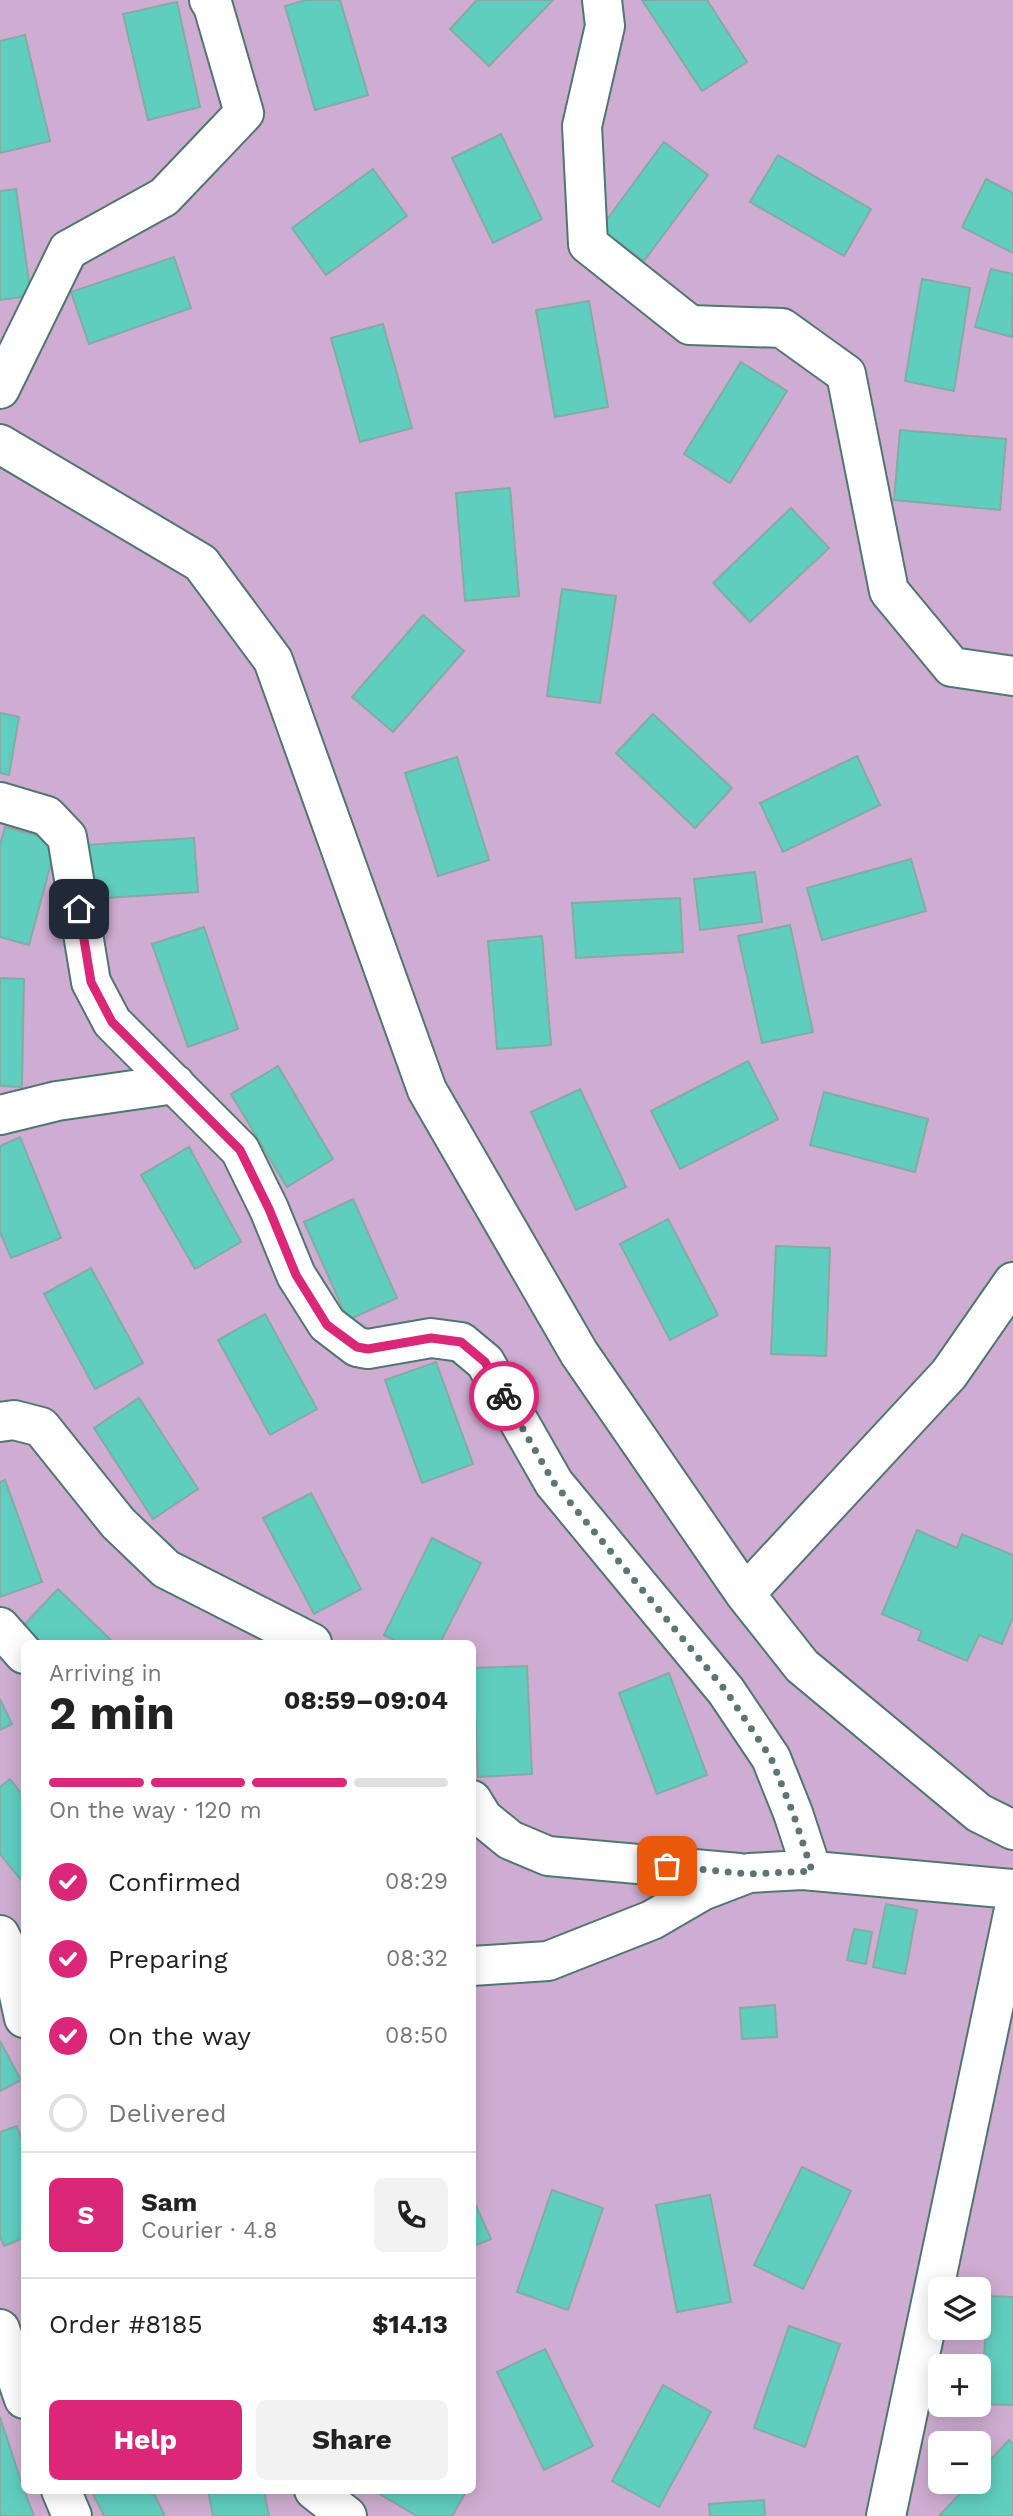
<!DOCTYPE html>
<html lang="en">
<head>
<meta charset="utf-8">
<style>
  :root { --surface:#fff; --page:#f2f2f2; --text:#222; --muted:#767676; --line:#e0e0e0; --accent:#db2777 }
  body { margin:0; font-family:"Work Sans",sans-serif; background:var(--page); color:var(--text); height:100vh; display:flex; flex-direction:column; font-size:26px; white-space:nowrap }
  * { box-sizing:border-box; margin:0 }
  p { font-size:23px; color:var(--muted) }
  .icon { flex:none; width:38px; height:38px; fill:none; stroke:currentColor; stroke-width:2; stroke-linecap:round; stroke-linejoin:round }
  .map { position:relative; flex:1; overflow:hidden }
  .sheet { position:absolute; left:21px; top:1640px; width:455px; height:854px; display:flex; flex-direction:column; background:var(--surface); border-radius:10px; box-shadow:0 4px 18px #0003 }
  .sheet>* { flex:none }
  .buttons { position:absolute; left:928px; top:2277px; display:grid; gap:14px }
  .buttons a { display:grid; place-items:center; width:63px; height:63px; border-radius:10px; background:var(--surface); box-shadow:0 4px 18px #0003; font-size:35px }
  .pin { position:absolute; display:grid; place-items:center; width:60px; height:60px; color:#fff; margin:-30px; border-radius:14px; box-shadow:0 4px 10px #0006 }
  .courier { position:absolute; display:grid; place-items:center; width:70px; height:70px; margin:-35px; border:5px solid #db2777; border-radius:50%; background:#fff; color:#222; box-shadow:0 2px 9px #0007 }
  .summary em { font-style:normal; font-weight:700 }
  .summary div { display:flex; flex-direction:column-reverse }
  .summary { display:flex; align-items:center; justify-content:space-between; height:119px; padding:0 28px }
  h1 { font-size:46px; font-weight:700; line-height:52px }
  .bar { display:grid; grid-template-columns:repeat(4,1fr); gap:10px 7px; align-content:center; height:84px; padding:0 28px }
  .bar i { height:9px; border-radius:5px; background:var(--line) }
  .bar .current { background:var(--accent) }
  .bar p { grid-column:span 4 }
  .line { display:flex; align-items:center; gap:18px; padding:0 28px; border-top:2px solid var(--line) }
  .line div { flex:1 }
  .round { display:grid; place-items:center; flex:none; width:74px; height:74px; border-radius:10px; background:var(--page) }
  ol { padding:0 28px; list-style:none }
  li { display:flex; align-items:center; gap:21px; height:77px }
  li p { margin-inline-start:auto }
  li .icon { padding:7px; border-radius:50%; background:var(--accent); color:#fff; stroke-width:4 }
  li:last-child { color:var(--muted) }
  li i { width:38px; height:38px; border:4px solid var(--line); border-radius:50% }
  .primary-button { display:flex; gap:14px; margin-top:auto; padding:14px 28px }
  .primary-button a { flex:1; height:80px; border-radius:10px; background:var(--accent); color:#fff; font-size:28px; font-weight:700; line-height:80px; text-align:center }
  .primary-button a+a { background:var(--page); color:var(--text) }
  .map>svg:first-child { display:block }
  .green { fill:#cfadd2; fill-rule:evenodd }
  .building { fill:#60cebf; stroke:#84aba4; stroke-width:2 }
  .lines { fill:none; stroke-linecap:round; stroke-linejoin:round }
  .minor-casing { stroke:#517670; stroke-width:42 }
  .minor { stroke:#fff; stroke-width:38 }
  .done { stroke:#5d7671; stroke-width:7; stroke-dasharray:0 12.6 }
  .route { stroke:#db2777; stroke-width:9 }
</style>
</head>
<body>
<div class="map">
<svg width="1013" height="2516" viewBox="0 0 1013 2516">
  <rect width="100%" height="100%" fill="#cbf4ec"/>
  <path class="green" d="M0,0H1013V2516H0ZM24,1643H472V2490H24ZM940,2289H978V2328H940ZM940,2366H978V2404H940ZM940,2443H978V2482H940Z"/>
  <path class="building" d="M306,0H340L368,95L315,110L285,6Z
    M477,0H553L489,66L450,29Z
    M642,0H707L747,62L702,91Z
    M177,2L200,107L148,120L123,14Z
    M25,35L50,141L0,153V41Z
    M501,134L542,219L493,243L452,158Z
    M664,142L708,175L644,261L600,229Z
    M778,155L871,209L844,256L750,202Z
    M373,169L407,216L326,275L292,228Z
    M986,179L1013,193V253L962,227Z
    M16,189L31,296L0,300V191Z
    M174,257L191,308L89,344L71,292Z
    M991,269L1013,274L1012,337L975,327Z
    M922,279L970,288L954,391L905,381Z
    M589,301L608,407L555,417L536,310Z
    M383,324L412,428L360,442L331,338Z
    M741,362L787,391L730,483L684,454Z
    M900,430L1006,439L1000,510L894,500Z
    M510,488L519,596L465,601L456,493Z
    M791,508L829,548L750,622L713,583Z
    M562,589L616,596L600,703L547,696Z
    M423,615L464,651L393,732L352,697Z
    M0,713L19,717L9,775L0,773Z
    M653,714L732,788L695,828L616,753Z
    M857,756L880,805L783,852L760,803Z
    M457,757L489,860L438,876L405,773Z
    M5,827L57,841L29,945L0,937V845Z
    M194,838L198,892L90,899L86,845Z
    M911,859L926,911L822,940L807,888Z
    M755,872L762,922L700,930L694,879Z
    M680,898L683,952L576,958L572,903Z
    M790,925L813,1032L762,1043L738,936Z
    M204,927L238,1029L188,1047L152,944Z
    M542,936L551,1045L497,1049L488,941Z
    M0,978L24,979L22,1087L0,1086Z
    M748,1061L778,1119L680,1169L651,1111Z
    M278,1066L333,1159L287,1187L231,1094Z
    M580,1089L626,1187L576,1210L531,1112Z
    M824,1092L928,1119L915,1172L810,1145Z
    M20,1137L61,1238L11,1258L0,1232V1146Z
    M189,1147L241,1242L195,1269L141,1175Z
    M353,1199L397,1298L348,1320L304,1222Z
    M668,1219L718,1315L670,1340L620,1244Z
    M776,1246L830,1248L826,1356L771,1354Z
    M91,1268L143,1363L95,1389L44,1294Z
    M265,1314L317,1409L270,1435L218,1340Z
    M436,1362L473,1464L422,1483L385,1380Z
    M139,1398L198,1489L153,1519L94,1428Z
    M5,1480L42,1582L0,1597V1482Z
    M311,1493L361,1589L314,1614L263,1518Z
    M917,1530L957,1548L962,1534L1013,1555V1617L1002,1644L979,1635L967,1661L918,1640L922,1631L882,1614Z
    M432,1538L481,1563L440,1643H400L384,1635Z
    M58,1589L114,1643H36L21,1628Z
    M527,1666L532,1774L478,1777L473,1668Z
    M669,1673L707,1775L657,1794L619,1693Z
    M0,1699L12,1724L0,1730Z
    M10,1779L24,1797V1884L0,1854V1787Z
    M886,1904L917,1910L905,1974L873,1967Z
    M854,1929L872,1932L866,1964L847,1960Z
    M775,2005L777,2037L742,2039L740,2008Z
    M0,2041L21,2080L0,2091Z
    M17,2126L24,2146V2238L4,2246L0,2236V2132Z
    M802,2167L851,2191L803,2289L754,2265Z
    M552,2190L603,2208L568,2310L517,2292Z
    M710,2195L731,2302L677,2312L656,2205Z
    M472,2197L491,2239L472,2247Z
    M987,2296L1013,2297V2405L982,2404Z
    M789,2326L840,2344L805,2447L754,2428Z
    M545,2349L593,2446L544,2470L497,2372Z
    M663,2385L711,2412L659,2507L612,2481Z
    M0,2417L24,2490L34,2516H0Z
    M1009,2440L1013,2444V2516H939L971,2482H978V2473Z
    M91,2490H152L165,2516H104Z
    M208,2490H264L269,2516H213Z
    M373,2490H467L452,2516H417Z
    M764,2500L765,2516H710L709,2504Z"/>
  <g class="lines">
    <defs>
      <path id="minor" d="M602,0L605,26L582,126L588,244L690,325L782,328L846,374L889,591L952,667L1013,676
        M0,389L68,250L164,197L244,113L213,6L209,0
        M0,444L201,563L273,660L427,1090L579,1353L745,1594L802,1666L979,1813L1013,1830
        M0,802L47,816L67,837L91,982L112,1022L240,1150L269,1209L296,1275L327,1324L357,1347L368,1349L431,1338L461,1342L485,1362L554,1483L726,1691L771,1758L793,1813L812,1871
        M0,1115L57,1101L175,1084
        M0,1422L14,1420L41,1427L118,1523L166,1569L312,1643
        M745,1594L949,1374L1013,1282
        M0,1627L24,1654
        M472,1800L483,1818L510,1840L548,1856L739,1873
        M0,1935L11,1958L24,2018
        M472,1966L548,1961L652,1920L702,1891L749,1873L803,1870L1013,1889
        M0,2329L24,2399
        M61,2490L72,2516
        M314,2490L347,2516
        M886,2516L1013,1914"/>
    </defs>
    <use href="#minor" class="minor-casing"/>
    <use href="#minor" class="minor"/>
  </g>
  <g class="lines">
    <path class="done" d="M504,1396L554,1483L726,1691L771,1758L793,1813L812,1871L748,1874L667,1866"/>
    <path class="route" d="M79,909L91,982L112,1022L240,1150L269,1209L296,1275L327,1325L357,1347L368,1349L431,1338L461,1342L485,1362L504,1396"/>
  </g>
</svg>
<div class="buttons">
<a><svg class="icon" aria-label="layers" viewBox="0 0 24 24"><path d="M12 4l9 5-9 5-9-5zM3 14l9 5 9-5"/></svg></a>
<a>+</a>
<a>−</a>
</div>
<div class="pin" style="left:667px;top:1866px;background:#ea580c"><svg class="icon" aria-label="bag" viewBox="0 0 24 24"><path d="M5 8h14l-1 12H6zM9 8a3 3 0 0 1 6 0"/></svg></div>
<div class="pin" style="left:79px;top:909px;background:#1f2937"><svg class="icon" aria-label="home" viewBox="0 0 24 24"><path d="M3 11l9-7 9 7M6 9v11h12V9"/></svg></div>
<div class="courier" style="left:504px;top:1396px"><svg class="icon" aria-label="bike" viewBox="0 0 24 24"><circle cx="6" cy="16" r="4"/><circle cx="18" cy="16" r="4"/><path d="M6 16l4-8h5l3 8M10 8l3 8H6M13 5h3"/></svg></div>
<section class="sheet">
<div class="summary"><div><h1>2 min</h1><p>Arriving in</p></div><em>08:59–09:04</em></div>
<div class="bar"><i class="current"></i><i class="current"></i><i class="current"></i><i></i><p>On the way · 120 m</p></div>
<ol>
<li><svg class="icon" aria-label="check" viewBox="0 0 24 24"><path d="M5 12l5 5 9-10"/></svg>Confirmed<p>08:29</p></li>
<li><svg class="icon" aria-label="check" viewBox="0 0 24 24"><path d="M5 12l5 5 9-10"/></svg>Preparing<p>08:32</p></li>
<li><svg class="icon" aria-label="check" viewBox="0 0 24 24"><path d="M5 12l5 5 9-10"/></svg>On the way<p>08:50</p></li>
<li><i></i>Delivered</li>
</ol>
<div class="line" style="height:126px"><b class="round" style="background:var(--accent);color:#fff">S</b><div><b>Sam</b><p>Courier · 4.8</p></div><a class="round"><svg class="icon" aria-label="phone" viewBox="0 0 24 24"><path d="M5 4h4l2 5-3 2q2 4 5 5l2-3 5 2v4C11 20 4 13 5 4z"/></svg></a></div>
<div class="line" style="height:91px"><div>Order #8185</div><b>$14.13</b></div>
<div class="primary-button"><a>Help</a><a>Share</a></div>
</section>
</div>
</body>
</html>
